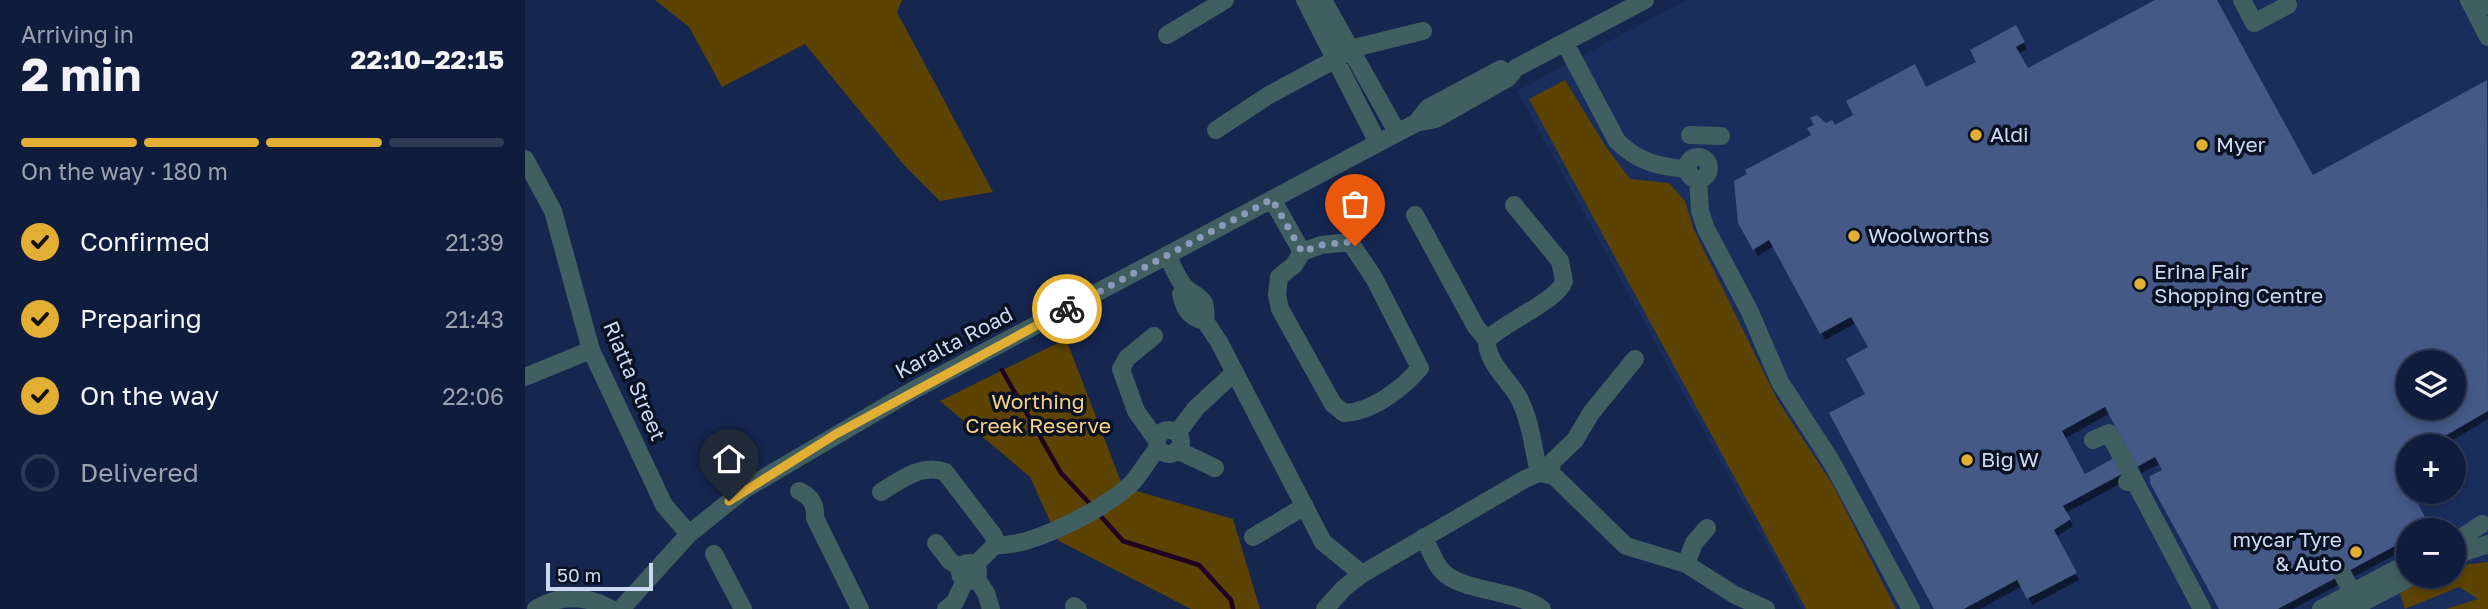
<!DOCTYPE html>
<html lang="en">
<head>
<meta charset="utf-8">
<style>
  :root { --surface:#101c3b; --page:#192542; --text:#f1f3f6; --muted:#9ca1af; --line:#303a55; --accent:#e2af34 }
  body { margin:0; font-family:"Golos Text",sans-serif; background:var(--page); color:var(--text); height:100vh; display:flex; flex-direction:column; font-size:26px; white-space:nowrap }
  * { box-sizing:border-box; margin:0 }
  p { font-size:23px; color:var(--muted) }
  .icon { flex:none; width:38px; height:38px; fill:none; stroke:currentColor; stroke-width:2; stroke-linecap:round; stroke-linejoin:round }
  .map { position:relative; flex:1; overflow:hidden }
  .panel { display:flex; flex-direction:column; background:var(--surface); width:525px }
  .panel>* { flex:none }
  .buttons { position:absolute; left:1871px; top:350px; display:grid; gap:14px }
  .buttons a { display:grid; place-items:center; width:70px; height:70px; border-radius:50%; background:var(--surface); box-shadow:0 4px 10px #0003,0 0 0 2px var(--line); font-size:35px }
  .scale { position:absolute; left:21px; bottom:18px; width:107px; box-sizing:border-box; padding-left:7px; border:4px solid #ccd9f3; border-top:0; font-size:19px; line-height:24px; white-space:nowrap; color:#ccd9f3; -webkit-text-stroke:5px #091122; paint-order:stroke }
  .pin { position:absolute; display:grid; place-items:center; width:60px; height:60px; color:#fff; margin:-72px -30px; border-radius:50% 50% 50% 0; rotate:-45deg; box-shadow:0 0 7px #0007 }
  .pin .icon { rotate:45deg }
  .courier { position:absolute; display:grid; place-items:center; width:70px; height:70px; margin:-35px; border:5px solid #e2af34; border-radius:50%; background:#fff; color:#222; box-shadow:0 2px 9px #0007 }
  .head em { font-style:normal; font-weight:700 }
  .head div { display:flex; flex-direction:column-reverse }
  .head { display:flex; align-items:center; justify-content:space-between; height:119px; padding:0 21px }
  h1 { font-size:46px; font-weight:700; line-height:52px }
  .bar { display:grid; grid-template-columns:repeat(4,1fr); gap:10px 7px; align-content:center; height:84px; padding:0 21px }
  .bar i { height:9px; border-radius:5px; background:var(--line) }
  .bar .on { background:var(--accent) }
  .bar p { grid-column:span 4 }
  ol { padding:0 21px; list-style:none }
  li { display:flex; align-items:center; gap:21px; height:77px }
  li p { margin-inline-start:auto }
  li .icon { padding:7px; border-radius:50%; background:var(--accent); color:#111; stroke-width:4 }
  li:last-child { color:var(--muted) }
  li i { width:38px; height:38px; border:4px solid var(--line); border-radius:50% }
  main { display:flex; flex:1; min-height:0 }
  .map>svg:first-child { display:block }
  .built { fill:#1a2e5d; fill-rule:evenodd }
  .green { fill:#5c4303 }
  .shadow { fill:#0007; fill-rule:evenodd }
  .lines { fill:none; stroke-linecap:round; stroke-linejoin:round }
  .stream { stroke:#210024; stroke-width:4.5 }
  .building { fill:#445986; fill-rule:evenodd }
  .minor { stroke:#415e61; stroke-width:18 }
  .done { stroke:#8c9aba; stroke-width:7; stroke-dasharray:0 12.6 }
  .route { stroke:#e2af34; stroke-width:9 }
  .poi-dot { fill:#e2af34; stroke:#091122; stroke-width:2.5 }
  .labels { text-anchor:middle; stroke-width:7; stroke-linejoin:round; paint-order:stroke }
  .poi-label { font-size:21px; fill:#ccd9f3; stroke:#091122; text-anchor:start }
  .street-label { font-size:21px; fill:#ccd9f3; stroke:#091122 }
  .park-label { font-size:21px; fill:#f8d284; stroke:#091122 }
</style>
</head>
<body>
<main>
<section class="panel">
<div class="head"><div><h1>2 min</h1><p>Arriving in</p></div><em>22:10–22:15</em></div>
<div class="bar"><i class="on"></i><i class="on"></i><i class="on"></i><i></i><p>On the way · 180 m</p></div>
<ol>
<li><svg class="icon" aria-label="check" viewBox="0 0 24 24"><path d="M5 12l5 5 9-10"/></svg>Confirmed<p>21:39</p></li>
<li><svg class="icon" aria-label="check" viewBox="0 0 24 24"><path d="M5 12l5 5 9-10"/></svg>Preparing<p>21:43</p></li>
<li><svg class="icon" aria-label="check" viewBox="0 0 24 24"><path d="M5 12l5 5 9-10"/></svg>On the way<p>22:06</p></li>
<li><i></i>Delivered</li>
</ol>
</section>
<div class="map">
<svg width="1963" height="609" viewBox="0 0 1963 609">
  <rect width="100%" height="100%" fill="#15264f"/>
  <path class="built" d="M1161,0H1963V609H1277L992,91ZM1883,362H1928V408H1883ZM1883,446H1928V492H1883ZM1883,530H1928V576H1883Z"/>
  <path class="green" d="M130,0H377L372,12L468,192L415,201L379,165L280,44L197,87L164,27Z
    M1040,80L1081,147L1105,179L1144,183L1160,201L1169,230L1252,399L1308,485L1371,609H1281L1004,99Z
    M541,339L598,487L708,519L735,609H666L534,541L505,477L415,401Z
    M1963,562V609H1921L1953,599L1934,587L1880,609L1875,593L1909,576H1928L1929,566Z"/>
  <path class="shadow" d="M1634,0H1690L1787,178L1961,83L1963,419L1918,446H1883V464L1873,469L1905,530H1883V548L1768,609H1696L1640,470L1634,464L1617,473L1585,413L1539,439L1559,476L1588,460L1600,481L1541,513L1548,526L1531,537L1554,580L1507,605L1497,586L1455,609H1411L1342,394L1345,348L1331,323L1300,340L1249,246L1233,256L1215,222L1289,136L1301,125L1309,127L1401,89L1453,62L1490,28L1502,49L1493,54L1503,71ZM1883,362H1928V408H1883Z"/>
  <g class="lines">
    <path class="stream" d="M477,370L536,473L567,506
      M573,513L598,541L674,565L706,600L708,609"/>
  </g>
  <path class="building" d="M1630,0H1692L1788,175L1962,80L1963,411L1903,446H1883V456L1871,461L1883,485V492H1887L1905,527L1883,530V539L1753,609H1694L1625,483V476L1637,470L1630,457L1612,467L1580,407L1537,431L1560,474L1589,458L1597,474L1538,506L1546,519L1529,530L1552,573L1502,599L1492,580L1439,609H1409L1304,413L1340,394L1321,359L1343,347L1326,317L1295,334L1244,240L1228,250L1213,223L1209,181L1222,174L1220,170L1286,135L1282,128L1289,125L1285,118L1292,115L1301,123L1307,120L1310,125L1328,115L1321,101L1390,64L1401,87L1451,62L1445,50L1491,25L1500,42L1491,47L1503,68ZM1883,362H1928V408H1883Z"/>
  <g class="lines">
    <path class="minor" d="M780,0L853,143
      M798,0L872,132
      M1717,0L1729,23L1763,5
      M1944,0L1963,37
      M1960,0L1963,6
      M642,35L700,0
      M1040,43L1092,141C1113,162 1134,167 1163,169
      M891,123L903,108L976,69
      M691,130L744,95L833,47L898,31
      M1165,135L1196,136
      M1162 168a11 11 0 1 1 22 0a11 11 0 1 1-22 0Z
      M0,159L28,211L66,350L139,505L164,534
      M1173,179L1175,211L1181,229L1224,310L1255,382L1306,461L1386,609
      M747,199L777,252
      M989,205L1035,261L1039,281C1033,301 979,322 962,340C961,362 984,380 994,398C1006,422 1008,448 1014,473
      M890,215L951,327L962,340
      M825,242L849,278L895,368C877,389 847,412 819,413L808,404L755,309L752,295L754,277L769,265L777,252L796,245Z
      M642,255C647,264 652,278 659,286C672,299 683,294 680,321
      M660,287L656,294C659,309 665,318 680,321L694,342L798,542L837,574
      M629,336L602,358L596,369L611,411L631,439
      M0,377L66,350
      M632 442a12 12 0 1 1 24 0a12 12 0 1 1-24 0Z
      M653,432L671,408L710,372
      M1568,440L1584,433L1609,480
      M652,450L690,468
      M1024,474L1028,461L1050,440L1066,413L1110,359
      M1602,482L1609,480L1677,609
      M274,491C286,496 291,505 290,518L335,609
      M356,492C376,480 396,463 420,472L469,536L470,545L450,565
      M728,537L780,506
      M899,537C905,549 909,563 918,572C936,591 991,590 1017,609
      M411,543L425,561L436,568
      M1928,543L1957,524
      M470,545C506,548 579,509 606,484C616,474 622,460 632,450
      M189,554L218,609
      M1928,556L1963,544
      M435 572a9 9 0 1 1 18 0a9 9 0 1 1-18 0Z
      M1161,564L1169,543L1182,528
      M1818,575L1827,592L1835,595
      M451,578L461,593L466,609
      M549,606L553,609
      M11,609C36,594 61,595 86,609
      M96,609L164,534L220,489L385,392L853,143L891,123L911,119L983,78L991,68L1120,0
      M421,609L430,602L440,580
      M800,609L819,588L837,574L1000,479L1014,473L1029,476L1101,546L1161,564L1210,595L1241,609
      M1796,609L1883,563
      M1825,609L1888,576"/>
  </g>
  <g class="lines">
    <path class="done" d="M542,309L747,199L777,252L796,245L825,242L830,246"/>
    <path class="route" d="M204,501L311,434L542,309"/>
  </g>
  <g class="poi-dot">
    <circle cx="1451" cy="135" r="7"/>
    <circle cx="1677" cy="145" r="7"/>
    <circle cx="1329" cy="236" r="7"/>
    <circle cx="1615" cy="284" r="7"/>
    <circle cx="1442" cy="460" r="7"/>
    <circle cx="1831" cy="552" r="7"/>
  </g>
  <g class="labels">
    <g class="poi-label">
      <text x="1465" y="142">Aldi</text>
      <text x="1691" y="152">Myer</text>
      <text x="1343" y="243">Woolworths</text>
      <text x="1629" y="279">Erina Fair<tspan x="1629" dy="24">Shopping Centre</tspan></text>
      <text x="1456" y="467">Big W</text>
      <text x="1817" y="547" text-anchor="end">mycar Tyre<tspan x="1817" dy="24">&amp; Auto</tspan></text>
    </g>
    <g class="street-label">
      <text transform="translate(429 343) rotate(-28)" y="7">Karalta Road</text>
      <text transform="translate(109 381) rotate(67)" y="7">Riatta Street</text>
    </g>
    <g class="park-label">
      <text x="513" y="409">Worthing<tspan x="513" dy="24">Creek Reserve</tspan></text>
    </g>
  </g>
</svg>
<div class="buttons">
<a><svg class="icon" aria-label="layers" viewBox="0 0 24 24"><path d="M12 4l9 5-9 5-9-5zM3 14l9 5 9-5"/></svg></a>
<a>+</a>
<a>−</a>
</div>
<div class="scale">50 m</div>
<div class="pin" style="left:830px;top:246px;background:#ea580c"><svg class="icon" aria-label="bag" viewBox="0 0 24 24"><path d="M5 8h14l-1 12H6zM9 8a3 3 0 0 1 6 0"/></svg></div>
<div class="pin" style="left:204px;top:501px;background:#1f2937"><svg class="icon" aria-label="home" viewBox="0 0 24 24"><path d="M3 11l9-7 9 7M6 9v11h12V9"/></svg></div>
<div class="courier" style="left:542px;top:309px"><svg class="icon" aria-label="bike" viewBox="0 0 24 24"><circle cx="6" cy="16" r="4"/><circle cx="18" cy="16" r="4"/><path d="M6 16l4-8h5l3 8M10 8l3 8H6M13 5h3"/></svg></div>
</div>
</main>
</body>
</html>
